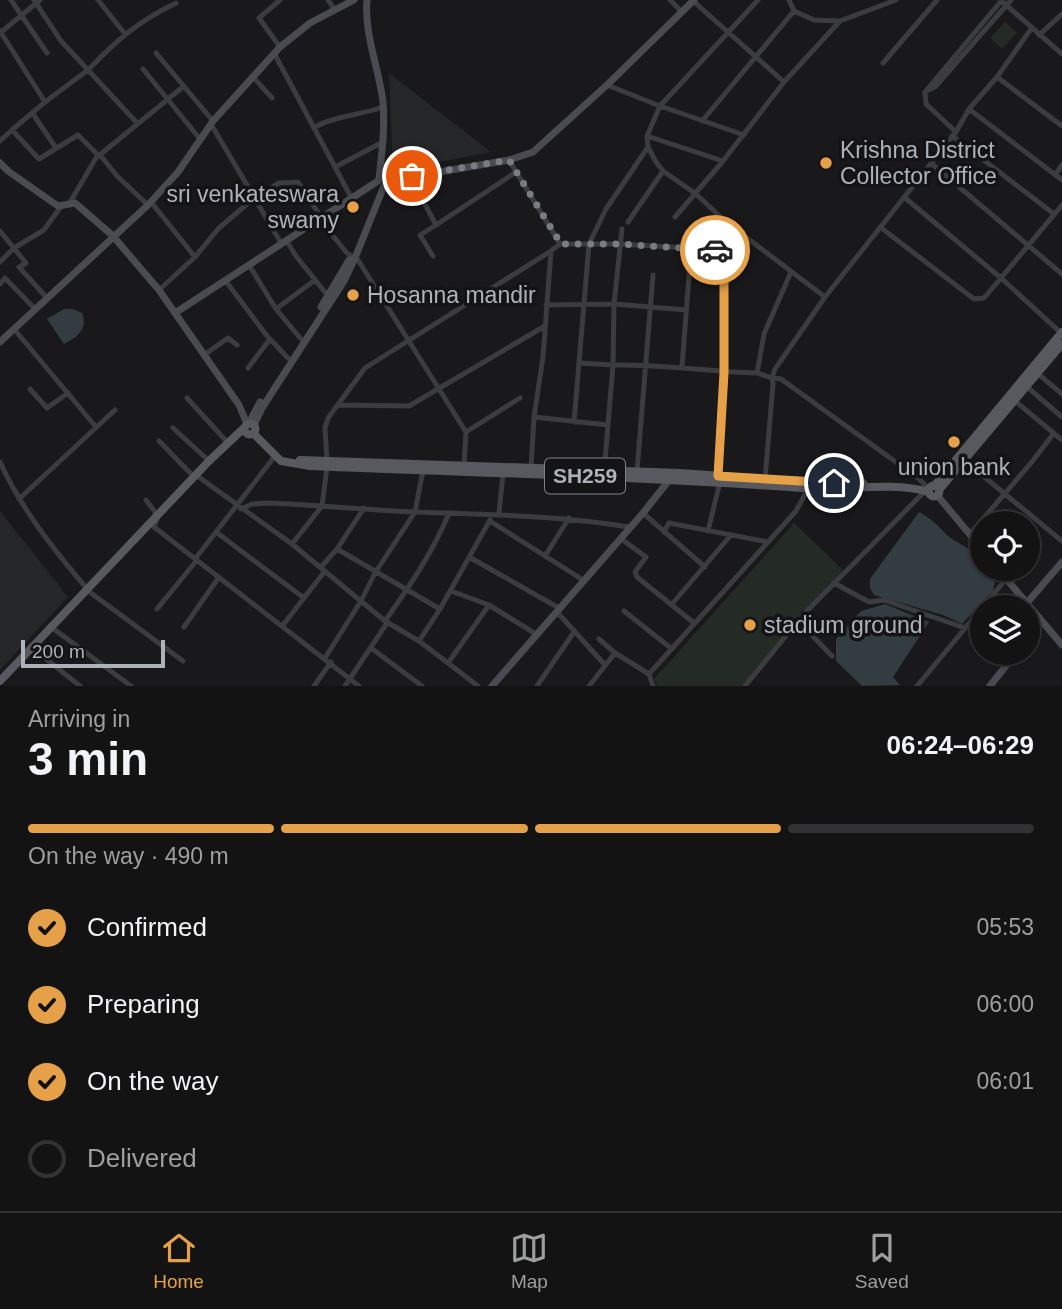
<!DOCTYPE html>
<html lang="en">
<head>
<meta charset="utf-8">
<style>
  :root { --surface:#131314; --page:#202022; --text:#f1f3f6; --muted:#9d9ea0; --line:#323234; --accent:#e6a047 }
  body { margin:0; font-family:Arial,sans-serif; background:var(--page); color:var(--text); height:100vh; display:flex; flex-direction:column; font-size:26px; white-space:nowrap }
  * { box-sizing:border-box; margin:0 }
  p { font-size:23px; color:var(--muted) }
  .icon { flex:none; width:38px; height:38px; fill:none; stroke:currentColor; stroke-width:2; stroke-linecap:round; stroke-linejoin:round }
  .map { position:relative; height:686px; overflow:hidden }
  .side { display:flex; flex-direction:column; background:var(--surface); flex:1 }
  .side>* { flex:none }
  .controls { position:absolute; left:970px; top:511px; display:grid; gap:14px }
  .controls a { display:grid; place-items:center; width:70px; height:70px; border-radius:50%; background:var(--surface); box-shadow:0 2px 5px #0004,0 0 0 2px var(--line); font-size:35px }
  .scale { position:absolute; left:21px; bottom:18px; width:144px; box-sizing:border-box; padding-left:7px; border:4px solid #adb2ba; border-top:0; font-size:19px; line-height:24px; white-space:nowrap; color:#adb2ba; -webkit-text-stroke:5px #141416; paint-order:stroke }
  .pin { position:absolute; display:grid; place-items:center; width:60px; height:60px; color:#fff; margin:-30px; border:4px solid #fff; border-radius:50%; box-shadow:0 2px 7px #0007 }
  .courier { position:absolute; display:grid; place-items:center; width:70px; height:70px; margin:-35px; border:5px solid #e6a047; border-radius:50%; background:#fff; color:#222; box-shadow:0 2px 9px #0007 }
  .head em { font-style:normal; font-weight:600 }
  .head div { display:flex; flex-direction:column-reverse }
  .head { display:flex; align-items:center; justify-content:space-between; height:119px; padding:0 28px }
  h1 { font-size:46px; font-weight:600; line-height:52px }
  .bar { display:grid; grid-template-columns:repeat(4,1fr); gap:10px 7px; align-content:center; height:84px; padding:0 28px }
  .bar i { height:9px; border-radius:5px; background:var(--line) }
  .bar .on { background:var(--accent) }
  .bar p { grid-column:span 4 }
  ol { padding:0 28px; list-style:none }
  li { display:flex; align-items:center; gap:21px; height:77px }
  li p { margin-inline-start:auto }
  li .icon { padding:7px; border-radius:50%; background:var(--accent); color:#111; stroke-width:4 }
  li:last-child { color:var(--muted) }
  li i { width:38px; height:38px; border:4px solid var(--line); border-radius:50% }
  .tabs { display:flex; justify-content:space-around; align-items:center; height:98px; border-top:2px solid var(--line); background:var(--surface); font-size:19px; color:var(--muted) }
  .tabs a { display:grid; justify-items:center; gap:4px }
  .tabs .on { color:var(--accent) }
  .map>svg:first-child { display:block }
  .built { fill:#252628 }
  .green { fill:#232b24 }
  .water { fill:#323c41 }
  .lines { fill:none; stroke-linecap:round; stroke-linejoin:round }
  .street { stroke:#3b3c40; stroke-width:5 }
  .secondary { stroke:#494b50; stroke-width:7 }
  .primary { stroke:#57595f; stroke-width:8 }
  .done { stroke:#797c82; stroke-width:7; stroke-dasharray:0 12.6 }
  .route { stroke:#e6a047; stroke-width:9 }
  .poi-dot { fill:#e6a047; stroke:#141416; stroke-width:2.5 }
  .labels { text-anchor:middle; stroke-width:7; stroke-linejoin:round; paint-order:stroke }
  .shield { fill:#141416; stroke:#7f8389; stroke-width:2 }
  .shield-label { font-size:21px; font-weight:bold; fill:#adb2ba }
  .poi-label { font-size:23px; fill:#adb2ba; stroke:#141416; text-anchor:start }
</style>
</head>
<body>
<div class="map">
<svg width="1062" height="686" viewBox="0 0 1062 686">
  <rect width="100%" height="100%" fill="#19191b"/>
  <path class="built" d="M389,73L491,152L393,171Z
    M0,511L68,597L0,670Z"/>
  <path class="green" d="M1005,22L1017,33L1002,49L990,38Z
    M794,523L843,570L745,686H657L654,679Z"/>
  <path class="water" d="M64,309H73L82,313C88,329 78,337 64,344L47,319Z
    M919,512C932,519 936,524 946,534C958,546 979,548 982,569H985L995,582L993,591L962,624L943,615L874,595L870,588V579Z
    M885,604L929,622L893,677L900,685L862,686L836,661V639L861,611Z"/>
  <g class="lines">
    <path class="street" d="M11,0L47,53
      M34,0L61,41L88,70C118,39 137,22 176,3
      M98,0L125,34
      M280,0L259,18L280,47
      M328,0L334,9
      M670,0L681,11
      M789,0L794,11L814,20L840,21L896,0
      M693,1L784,82
      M1004,3L1062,54
      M0,31L45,102L88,70L137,123
      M0,33L40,0
      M1039,35L1062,14
      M156,53L213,121
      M274,53L351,197
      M883,63L937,0
      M143,69L200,139
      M253,77L272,98
      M997,77L1062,126
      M607,85L660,106L647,136L648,147L656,162L663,171L696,194L726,222L825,297
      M928,90L935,87L1011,0
      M969,109L997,77L1031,29
      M33,114L56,148
      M702,121L794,11
      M211,124L281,243
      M315,127C334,116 361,115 383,107
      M12,130L45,102
      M956,132L969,109L1062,180
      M744,135L660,106L758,0
      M647,136L723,161
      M952,136L1054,214
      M0,141L12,130L39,159L78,135L99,156
      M100,155L118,177L148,205
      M509,160L560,244
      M932,164L1062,274
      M335,167L383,142
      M1055,175L1062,165
      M412,176L416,195H420L436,225L420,235L433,256
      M904,197L1001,278L1062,205
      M151,202L195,257
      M69,204L96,158L184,86
      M675,217L723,161L784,82L840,21
      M628,222L663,171
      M436,225L516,172
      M325,226L347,253L358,260L466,432L464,465
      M880,227L974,299L984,298L1001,278L1061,333
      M0,231L26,263L19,267L47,298
      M286,240L296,256L328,296
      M0,262L14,248L44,230L62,205
      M249,265L276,309L301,339
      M225,280L267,336L288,358
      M0,284L5,278L35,309
      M159,290L195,257L218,229L254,198L279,183L298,182L321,217
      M546,305L614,304L686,310
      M276,309L315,280
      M14,329L96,427
      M204,355L228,338L237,345
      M579,363L613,365L614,304L622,229
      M682,367L691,250
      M248,368L270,339
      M1037,373L1062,394
      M1026,386L1062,417
      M30,389L47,408L68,393
      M187,398L227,442
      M1014,400L1062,440
      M338,405L409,406L545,326
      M534,417L543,357L551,251L560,244H619L725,250
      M574,422L589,244L606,209L648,147
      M173,428L209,461
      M466,432L520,398
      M159,441L194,477
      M964,460L1062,541
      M327,461L325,428L328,418L365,368L551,251
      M0,462C22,510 54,550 88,590
      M531,468L534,417L608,425
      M637,471L653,275
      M604,473L613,365C662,364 709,372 757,373
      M718,476L724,372L726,222
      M200,478L292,544L385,621L419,641L478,686
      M765,479L773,384L772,378L757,373L764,334L791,272
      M927,487L918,478L781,379L772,378L775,369L825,297L956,132L926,104L925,92L1002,0
      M19,499L115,410
      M146,500L158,516L154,527L359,686
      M241,509L252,504L268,503C317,505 367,510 417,512C488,515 558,515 629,527
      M499,513L503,474
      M643,513L705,567
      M490,521L583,580
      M708,531L720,482
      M216,532L304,598
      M664,532L669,523L768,542
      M970,534L1031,463L1054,433
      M620,538L646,557L635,572L637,577L694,623
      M292,544L322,506L327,467
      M337,549L440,609L419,641
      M545,556L569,518
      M469,557L559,608
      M195,559L275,456
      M321,567L337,549L364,508
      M834,583L869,602L884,600L965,628
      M451,591L489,605L536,634
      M91,593L183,661
      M672,604L731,535
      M157,609L197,560
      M440,609L490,520
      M624,611L672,649
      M557,612L605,665
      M385,621C409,587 433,552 449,513
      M798,621L832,656
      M283,625L325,571
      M184,627L219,577
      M55,630L131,686
      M599,639L615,653
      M371,648L422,686
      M35,650L80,686
      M325,658L361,601L375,573L415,512L423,470
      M448,663L489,605
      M314,686L331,662
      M345,686L387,623
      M537,686L574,632
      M589,686L615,653L649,674
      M653,686L649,674L796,511L808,489
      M745,686L803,615L925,491
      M917,686L1006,579"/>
    <path class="secondary" d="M367,0C364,35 379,68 383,102C385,128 382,153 379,179
      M0,163L8,171L58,206L75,203L112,235L159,290L239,405L247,424
      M387,181L509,160L533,152L607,85L694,0
      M321,307L349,260
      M175,313L378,181
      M0,342L148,205L178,172L213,121L280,47L310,23L354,0
      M249,423L260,402
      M254,425L262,408L344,281L355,258L384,186
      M937,495L982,549
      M998,569L1062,645
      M1026,604L1062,562
      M1027,639L1040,622
      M492,686L643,513L670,479
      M990,686L1016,653"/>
    <path class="primary" d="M244.5 429a5.5 5.5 0 1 1 11 0a5.5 5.5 0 1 1-11 0Z
      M253,433L281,461L310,466C474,473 638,476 802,488C842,491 891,481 929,492
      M300,460L680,473L808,482L863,483
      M928.5 491a5.5 5.5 0 1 1 11 0a5.5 5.5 0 1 1-11 0Z
      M934,486L1062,332
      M939,490L1062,344
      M0,681L209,461L245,427"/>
  </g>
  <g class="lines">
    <path class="done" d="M412,176L509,160L561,244H619L715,250"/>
    <path class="route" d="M715,250H724V373L718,476L834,483"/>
  </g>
  <g class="poi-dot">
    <circle cx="826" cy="163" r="7"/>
    <circle cx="353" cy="207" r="7"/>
    <circle cx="353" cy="295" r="7"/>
    <circle cx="954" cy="442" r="7"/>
    <circle cx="750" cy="625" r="7"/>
  </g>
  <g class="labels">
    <rect class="shield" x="545" y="458.5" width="80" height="35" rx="5"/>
    <g class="shield-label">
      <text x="585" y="483">SH259</text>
    </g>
    <g class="poi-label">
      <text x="840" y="158">Krishna District<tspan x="840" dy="26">Collector Office</tspan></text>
      <text x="339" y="202" text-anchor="end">sri venkateswara<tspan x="339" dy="26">swamy</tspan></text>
      <text x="367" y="303">Hosanna mandir</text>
      <text x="954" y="475" text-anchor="middle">union bank</text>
      <text x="764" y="633">stadium ground</text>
    </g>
  </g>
</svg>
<div class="controls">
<a><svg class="icon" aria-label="locate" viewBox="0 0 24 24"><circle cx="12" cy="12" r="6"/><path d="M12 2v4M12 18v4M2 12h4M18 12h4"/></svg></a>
<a><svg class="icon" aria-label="layers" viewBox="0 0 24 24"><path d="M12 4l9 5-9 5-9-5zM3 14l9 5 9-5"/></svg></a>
</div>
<div class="scale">200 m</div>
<div class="pin" style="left:412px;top:176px;background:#ea580c"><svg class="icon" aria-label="bag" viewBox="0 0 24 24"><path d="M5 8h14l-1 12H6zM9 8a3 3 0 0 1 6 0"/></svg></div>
<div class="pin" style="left:834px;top:483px;background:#1f2937"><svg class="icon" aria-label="home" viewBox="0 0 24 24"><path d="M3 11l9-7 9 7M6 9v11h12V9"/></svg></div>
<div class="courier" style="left:715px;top:250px"><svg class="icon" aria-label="car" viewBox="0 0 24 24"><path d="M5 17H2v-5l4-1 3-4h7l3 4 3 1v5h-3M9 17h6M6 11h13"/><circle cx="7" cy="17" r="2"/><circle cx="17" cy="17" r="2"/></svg></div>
</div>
<section class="side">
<div class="head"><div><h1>3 min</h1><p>Arriving in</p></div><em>06:24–06:29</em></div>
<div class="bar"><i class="on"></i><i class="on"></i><i class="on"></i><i></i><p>On the way · 490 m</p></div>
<ol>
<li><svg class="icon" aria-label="check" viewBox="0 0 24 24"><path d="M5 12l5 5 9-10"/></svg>Confirmed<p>05:53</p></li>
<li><svg class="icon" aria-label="check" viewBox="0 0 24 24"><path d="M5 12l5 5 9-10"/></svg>Preparing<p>06:00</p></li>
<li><svg class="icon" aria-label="check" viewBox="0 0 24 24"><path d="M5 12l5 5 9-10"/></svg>On the way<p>06:01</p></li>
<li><i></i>Delivered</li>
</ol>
</section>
<nav class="tabs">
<a class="on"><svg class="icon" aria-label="home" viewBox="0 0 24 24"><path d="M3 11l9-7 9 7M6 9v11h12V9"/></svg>Home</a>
<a><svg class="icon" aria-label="map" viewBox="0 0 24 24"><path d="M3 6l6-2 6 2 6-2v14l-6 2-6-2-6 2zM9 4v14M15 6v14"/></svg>Map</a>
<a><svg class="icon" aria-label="saved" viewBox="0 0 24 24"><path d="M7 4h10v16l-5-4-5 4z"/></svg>Saved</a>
</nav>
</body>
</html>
